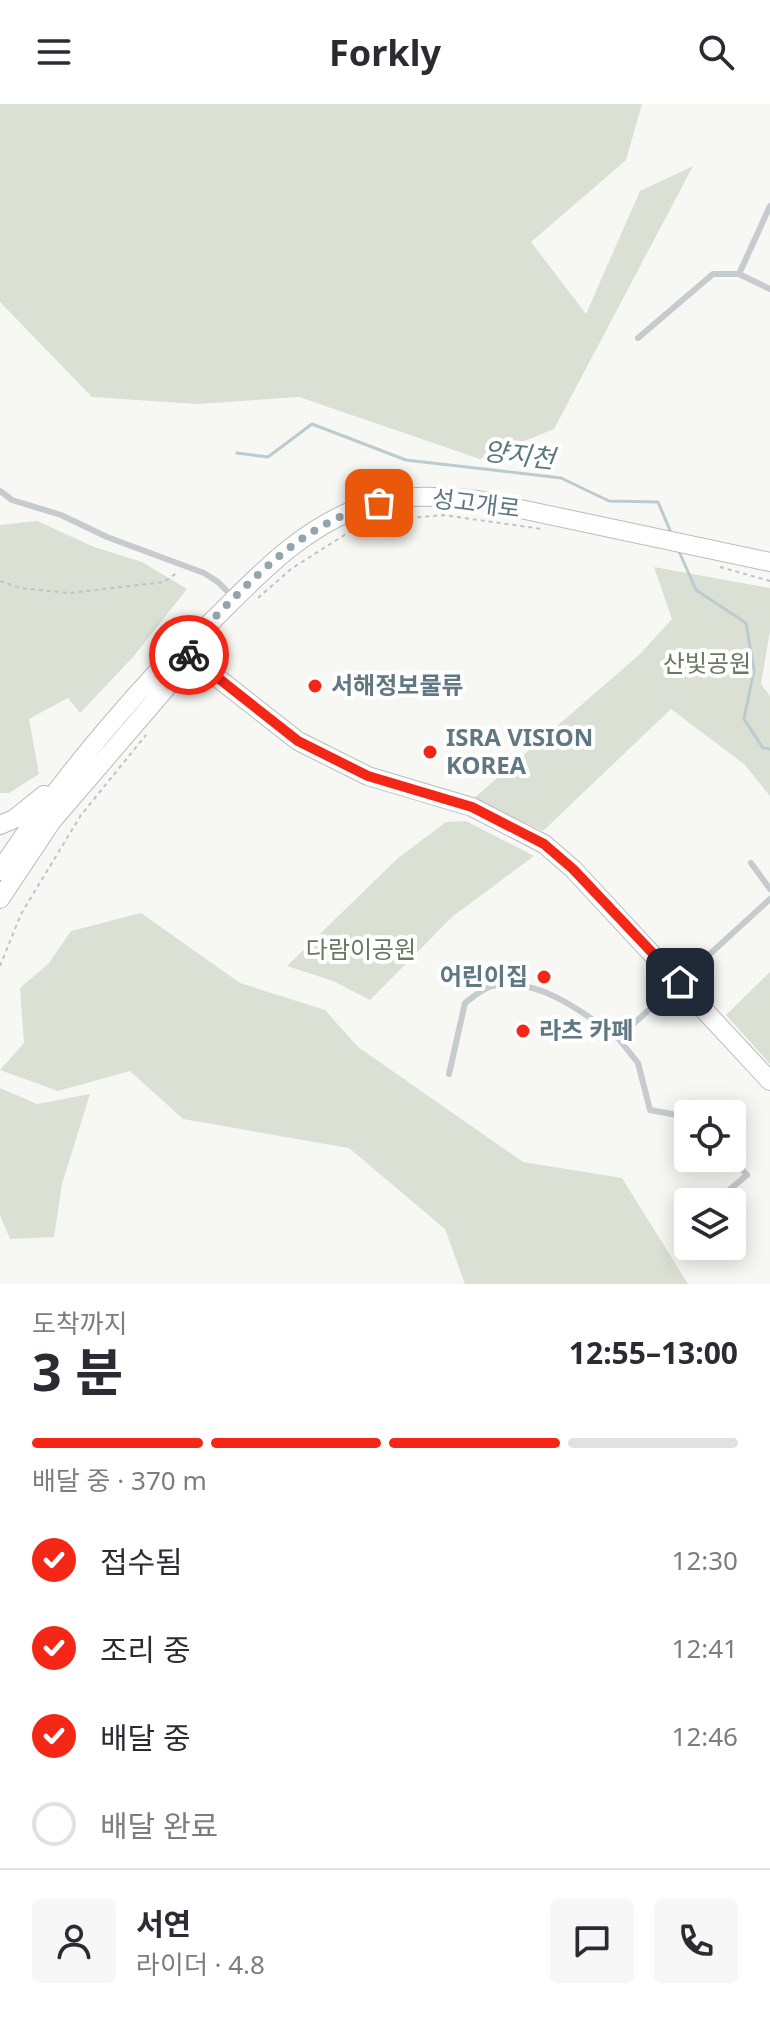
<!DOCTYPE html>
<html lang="ko">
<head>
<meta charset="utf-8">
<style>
  :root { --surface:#fff; --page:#f7f7f7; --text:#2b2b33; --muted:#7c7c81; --line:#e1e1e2; --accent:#f42717 }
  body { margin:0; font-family:"Noto Sans","Noto Sans KR",sans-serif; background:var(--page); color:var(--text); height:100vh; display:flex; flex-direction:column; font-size:30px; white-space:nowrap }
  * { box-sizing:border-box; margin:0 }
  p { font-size:26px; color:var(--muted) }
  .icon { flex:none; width:44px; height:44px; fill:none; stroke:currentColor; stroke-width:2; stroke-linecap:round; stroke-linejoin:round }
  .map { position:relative; height:1180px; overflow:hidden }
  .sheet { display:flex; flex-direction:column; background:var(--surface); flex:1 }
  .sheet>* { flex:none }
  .buttons { position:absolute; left:674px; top:996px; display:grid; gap:16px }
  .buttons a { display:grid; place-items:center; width:72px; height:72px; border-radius:8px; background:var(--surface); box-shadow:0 4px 20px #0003; font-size:40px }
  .pin { position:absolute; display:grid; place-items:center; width:68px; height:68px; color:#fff; margin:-34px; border-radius:16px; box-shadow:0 4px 12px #0006 }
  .courier { position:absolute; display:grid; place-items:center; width:80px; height:80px; margin:-40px; border:6px solid #f42717; border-radius:50%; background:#fff; color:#222; box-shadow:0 2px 10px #0007 }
  .headline em { font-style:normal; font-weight:700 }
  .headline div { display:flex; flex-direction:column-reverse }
  .headline { display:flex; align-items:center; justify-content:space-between; height:136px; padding:0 32px }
  h1 { font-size:52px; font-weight:700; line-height:60px }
  .bar { display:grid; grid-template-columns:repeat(4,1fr); gap:12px 8px; align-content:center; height:96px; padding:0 32px }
  .bar i { height:10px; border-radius:6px; background:var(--line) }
  .bar .active { background:var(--accent) }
  .bar p { grid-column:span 4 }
  .line { display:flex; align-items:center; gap:20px; padding:0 32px; border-top:2px solid var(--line) }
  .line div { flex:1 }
  .round { display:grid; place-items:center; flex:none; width:84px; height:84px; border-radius:8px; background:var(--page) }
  ol { padding:0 32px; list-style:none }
  li { display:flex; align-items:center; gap:24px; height:88px }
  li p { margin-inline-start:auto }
  li .icon { padding:8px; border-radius:50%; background:var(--accent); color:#fff; stroke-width:4 }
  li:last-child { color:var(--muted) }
  li i { width:44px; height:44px; border:4px solid var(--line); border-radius:50% }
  header { display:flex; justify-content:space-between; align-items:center; height:104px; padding:0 32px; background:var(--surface); font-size:36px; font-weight:700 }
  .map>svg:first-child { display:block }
  .green { fill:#dae0d4 }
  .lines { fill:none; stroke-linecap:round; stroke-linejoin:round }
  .stream { stroke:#bcccce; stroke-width:3 }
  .secondary-casing { stroke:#b6bdc1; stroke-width:20 }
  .path { stroke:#bfc3c4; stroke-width:2; stroke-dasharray:4 4; stroke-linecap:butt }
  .lane { stroke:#c6cbce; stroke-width:6 }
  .secondary { stroke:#fff; stroke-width:18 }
  .done { stroke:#94a4aa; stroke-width:8; stroke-dasharray:0 14.4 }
  .route { stroke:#f42717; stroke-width:10 }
  .poi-dot { fill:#f42717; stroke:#fff; stroke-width:3 }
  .labels { text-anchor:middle; stroke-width:8; stroke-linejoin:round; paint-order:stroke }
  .street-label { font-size:24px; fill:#5f7882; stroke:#fff }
  .park-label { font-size:24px; fill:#68795f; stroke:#fff }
  .poi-label { font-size:24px; font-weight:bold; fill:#5f7882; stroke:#fff; text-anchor:start }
  .water-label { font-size:26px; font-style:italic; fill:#5a787c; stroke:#fff }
</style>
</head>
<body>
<header><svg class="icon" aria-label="menu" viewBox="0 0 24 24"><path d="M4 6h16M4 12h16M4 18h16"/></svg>Forkly<svg class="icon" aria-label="search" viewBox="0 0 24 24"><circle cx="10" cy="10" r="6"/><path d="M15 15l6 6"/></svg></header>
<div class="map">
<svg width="770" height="1180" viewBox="0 0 770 1180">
  <rect width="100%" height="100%" fill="#f7f7f4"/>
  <path class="green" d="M0,0H642L626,56L531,138L586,210L640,87L693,62L554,325L480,355L299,293L197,300L92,293L0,198Z
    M37,417L94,443L142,458L187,485L133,553L80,609L68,594L29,615L39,670L9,689H0V421Z
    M654,463L770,484V527L761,580L770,592V692L744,660L671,605L543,727L473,695L640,550L672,515Z
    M466,717L534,752L452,813L370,896L333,877L287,862L398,754L446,718Z
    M141,809L240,879L325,906L358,943L523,1058L622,1074L688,1180H465L445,1125L349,1044L183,1015L130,967L58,987L0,966L24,939L20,884L49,859L71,827Z
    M770,868V960L726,911Z
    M0,984L37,1000L90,990L62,1080L54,1133L10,1135L0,1111Z"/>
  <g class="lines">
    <path class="stream" d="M237,349L268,353L312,320L406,356L561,374L609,397L658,398L672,431
      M678,445L696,486L746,519L754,566L744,615L763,644L770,645"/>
    <defs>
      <path id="secondary" d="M182,546L298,637L368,672L472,703L544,740L573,765L770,977
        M0,721L14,715L44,691
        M0,767C46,696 99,631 157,568C175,549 197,533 215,514C260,470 298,428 358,404C396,389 438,392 478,396L770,458
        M0,795L52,717L173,576L182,546"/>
    </defs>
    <use href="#secondary" class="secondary-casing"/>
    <path class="path" d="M720,463L770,477
      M0,477L20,484L70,489L164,478L178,468
      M258,494L291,465L365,418L443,411L542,425
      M207,549L219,531
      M0,862L21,810L81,711L146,631"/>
    <path class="lane" d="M739,170L770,102
      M638,234L713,170H739L770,185
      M0,387L12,396L61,411L107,433L204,469L218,478L232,492
      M751,759L770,785
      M618,934L638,959L650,1006L688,1013
      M449,970L465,899C472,894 483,884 492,882C539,873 583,908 618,934L770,795
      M715,1098L747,1071L732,1054"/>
    <use href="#secondary" class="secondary"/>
  </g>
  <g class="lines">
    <path class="done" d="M189,551L182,546C241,489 296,419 379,399"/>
    <path class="route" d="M189,551L298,637L368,672L472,703L544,740L573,765L680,878"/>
  </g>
  <g class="poi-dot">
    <circle cx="315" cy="582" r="8"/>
    <circle cx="430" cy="648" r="8"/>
    <circle cx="544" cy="873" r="8"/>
    <circle cx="523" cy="927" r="8"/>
  </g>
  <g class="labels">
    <g class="street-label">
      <text transform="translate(476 400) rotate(7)" y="8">성고개로</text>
    </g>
    <g class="park-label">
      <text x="707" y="568">산빛공원</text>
      <text x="361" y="854">다람이공원</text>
    </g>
    <g class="poi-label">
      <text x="331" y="590">서해정보물류</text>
      <text x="446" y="642">ISRA VISION<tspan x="446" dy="28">KOREA</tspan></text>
      <text x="528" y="881" text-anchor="end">어린이집</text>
      <text x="539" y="935">라츠 카페</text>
    </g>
    <g class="water-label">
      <text transform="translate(519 351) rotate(7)" y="9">양지천</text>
    </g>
  </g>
</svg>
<div class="buttons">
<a><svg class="icon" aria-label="locate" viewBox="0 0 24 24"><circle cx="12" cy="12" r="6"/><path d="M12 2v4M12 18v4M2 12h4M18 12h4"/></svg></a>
<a><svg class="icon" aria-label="layers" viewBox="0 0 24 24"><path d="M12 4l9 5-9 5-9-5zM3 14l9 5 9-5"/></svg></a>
</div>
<div class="pin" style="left:379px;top:399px;background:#ea580c"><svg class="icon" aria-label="bag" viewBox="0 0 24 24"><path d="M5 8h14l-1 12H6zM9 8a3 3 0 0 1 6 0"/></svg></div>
<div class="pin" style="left:680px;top:878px;background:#1f2937"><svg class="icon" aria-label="home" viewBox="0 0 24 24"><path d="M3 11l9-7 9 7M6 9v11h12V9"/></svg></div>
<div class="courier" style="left:189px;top:551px"><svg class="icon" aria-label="bike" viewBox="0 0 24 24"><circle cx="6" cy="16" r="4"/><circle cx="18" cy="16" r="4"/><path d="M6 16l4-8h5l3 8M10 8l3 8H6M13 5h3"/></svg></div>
</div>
<section class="sheet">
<div class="headline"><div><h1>3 분</h1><p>도착까지</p></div><em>12:55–13:00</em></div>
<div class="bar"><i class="active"></i><i class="active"></i><i class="active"></i><i></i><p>배달 중 · 370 m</p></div>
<ol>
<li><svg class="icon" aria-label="check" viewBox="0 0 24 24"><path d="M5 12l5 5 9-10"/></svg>접수됨<p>12:30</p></li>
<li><svg class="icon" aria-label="check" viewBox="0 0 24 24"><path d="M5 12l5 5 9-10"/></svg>조리 중<p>12:41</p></li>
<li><svg class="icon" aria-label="check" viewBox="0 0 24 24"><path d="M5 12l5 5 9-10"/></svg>배달 중<p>12:46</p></li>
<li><i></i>배달 완료</li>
</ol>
<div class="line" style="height:144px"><a class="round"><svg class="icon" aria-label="person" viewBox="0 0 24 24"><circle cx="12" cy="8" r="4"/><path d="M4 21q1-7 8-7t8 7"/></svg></a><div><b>서연</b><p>라이더 · 4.8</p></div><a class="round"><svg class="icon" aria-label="chat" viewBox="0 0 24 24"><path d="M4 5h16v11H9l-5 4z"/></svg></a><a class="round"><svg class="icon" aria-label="phone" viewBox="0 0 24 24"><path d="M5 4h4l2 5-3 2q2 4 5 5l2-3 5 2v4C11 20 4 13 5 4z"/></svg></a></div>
</section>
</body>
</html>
